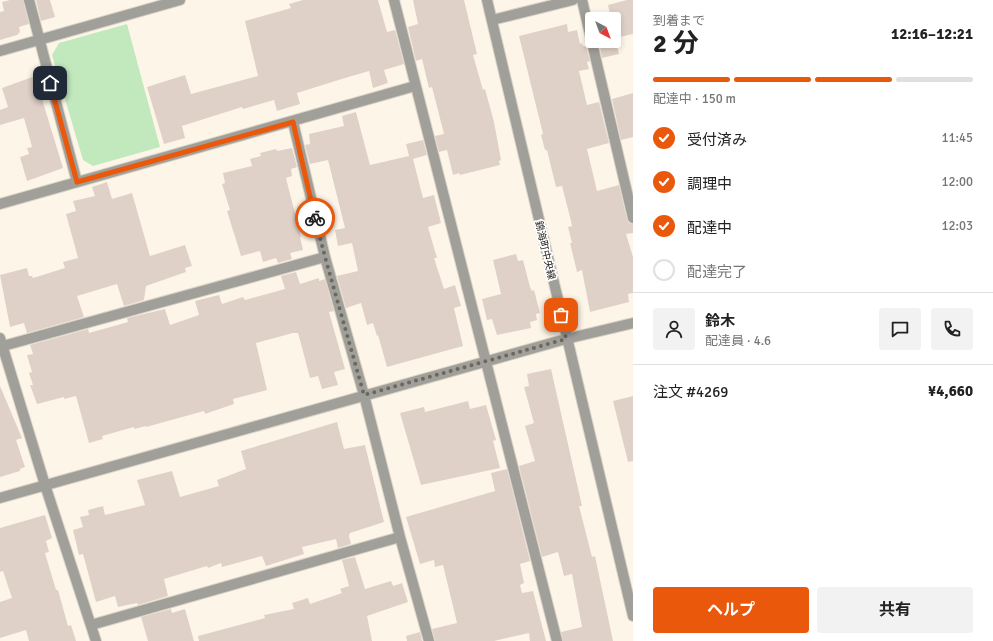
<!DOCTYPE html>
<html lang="ja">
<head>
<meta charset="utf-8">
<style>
  :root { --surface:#fff; --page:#f2f2f2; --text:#222; --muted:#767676; --line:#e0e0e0; --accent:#ea580c }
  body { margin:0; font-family:Signika,"Noto Sans JP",sans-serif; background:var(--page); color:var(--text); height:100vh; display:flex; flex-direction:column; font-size:15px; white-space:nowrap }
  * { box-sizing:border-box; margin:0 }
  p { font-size:13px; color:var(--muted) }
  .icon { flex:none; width:22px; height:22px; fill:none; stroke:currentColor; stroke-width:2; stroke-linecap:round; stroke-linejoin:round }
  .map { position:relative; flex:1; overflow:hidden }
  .details { display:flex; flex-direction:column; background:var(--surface); width:360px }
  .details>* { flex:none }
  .needle { width:26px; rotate:139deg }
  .controls { position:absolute; left:585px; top:12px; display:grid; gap:8px }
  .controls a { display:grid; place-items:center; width:36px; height:36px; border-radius:4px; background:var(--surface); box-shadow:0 2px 6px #0003; font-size:20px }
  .pin { position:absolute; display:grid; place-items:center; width:34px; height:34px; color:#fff; margin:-17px; border-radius:8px; box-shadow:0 2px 6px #0006 }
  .courier { position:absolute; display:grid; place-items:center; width:40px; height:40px; margin:-20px; border:3px solid #ea580c; border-radius:50%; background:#fff; color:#222; box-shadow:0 1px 5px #0007 }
  .summary em { font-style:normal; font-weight:700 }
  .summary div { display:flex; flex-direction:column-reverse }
  .summary { display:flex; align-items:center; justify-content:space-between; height:68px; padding:0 20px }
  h1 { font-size:26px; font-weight:700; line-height:30px }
  .bar { display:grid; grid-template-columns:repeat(4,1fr); gap:6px 4px; align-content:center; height:48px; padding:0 20px }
  .bar i { height:5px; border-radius:3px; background:var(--line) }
  .bar .on { background:var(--accent) }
  .bar p { grid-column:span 4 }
  .line { display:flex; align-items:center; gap:10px; padding:0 20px; border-top:1px solid var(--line) }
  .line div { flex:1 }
  .round { display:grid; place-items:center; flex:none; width:42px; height:42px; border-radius:4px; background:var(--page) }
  ol { padding:0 20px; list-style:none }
  li { display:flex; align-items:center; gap:12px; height:44px }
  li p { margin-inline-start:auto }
  li .icon { padding:4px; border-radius:50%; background:var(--accent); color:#fff; stroke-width:4 }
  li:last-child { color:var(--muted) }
  li i { width:22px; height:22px; border:2px solid var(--line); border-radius:50% }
  .action { display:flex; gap:8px; margin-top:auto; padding:8px 20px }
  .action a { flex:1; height:46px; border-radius:4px; background:var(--accent); color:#fff; font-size:16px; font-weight:700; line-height:46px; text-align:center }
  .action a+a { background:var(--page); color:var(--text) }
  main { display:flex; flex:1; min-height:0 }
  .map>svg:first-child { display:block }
  .green { fill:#c2e9bd }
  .building { fill:#e0d1c8 }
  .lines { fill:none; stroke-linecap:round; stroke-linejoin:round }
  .minor-casing { stroke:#d9d3c7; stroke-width:12 }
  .tertiary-casing { stroke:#d9d3c7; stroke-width:12 }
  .minor { stroke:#a09f99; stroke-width:10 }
  .tertiary { stroke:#a09f99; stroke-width:10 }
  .done { stroke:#6c6860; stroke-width:4; stroke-dasharray:0 7.2 }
  .route { stroke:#ea580c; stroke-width:5 }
  .labels { text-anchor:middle; stroke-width:3.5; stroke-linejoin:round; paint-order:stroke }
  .street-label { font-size:10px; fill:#1e1c17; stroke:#fff }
</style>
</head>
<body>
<main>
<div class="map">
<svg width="633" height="641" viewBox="0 0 633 641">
  <rect width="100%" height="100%" fill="#fdf6e8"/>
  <path class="green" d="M127,24L160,147L93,166L83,160L52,55L59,43Z"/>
  <path class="building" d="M10,0H23L29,24L19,27L20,32L17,35L0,40V12L4,11L2,2Z
    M36,0H50L55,17L41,21Z
    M303,0H378L387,32L395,30L404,64L384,70L388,83L373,88L369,71L345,78L297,93L300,104L277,111L274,100L243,109L242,107L182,126L185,138L164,144L147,87L185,75L191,94L258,76L245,21L291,8L289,4Z
    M413,0H464L477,54L473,55L483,90L485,89L494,122L501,160L499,161L500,165L460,175L459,173L453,175L447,150L439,152L435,136L444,134L432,87L429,88L422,59L416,61L408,27L418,24Z
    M627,0H633V34L615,38L614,19H611L608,5Z
    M567,24L568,32L577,30L580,44L582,43L583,46H586L590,61L587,62L589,69L579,71L587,105L599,102L609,143L587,149L597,191L619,185L627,219L629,223L633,224V233L626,234L633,257V293L628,294L629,302L590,312L582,270L577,272L570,243H572L568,227L572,226L571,221L562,186L556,187L547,150H545L541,135L543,134L519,36Z
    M615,38L619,54L602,58L599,42L614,41Z
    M35,76L63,168L27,181L20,157L29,154L27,148L32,147L24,118L0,125V110L8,107L2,88Z
    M633,93V137L621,140L612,99Z
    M356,112L370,165L409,156L406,144L423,140L427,155L413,159L423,198L434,195L441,223L428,227L437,258H434L444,289L455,285L461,306L454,308L463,346L387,367L378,335L377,336L373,323L367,325L361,303L346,308L337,276L358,271L352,243L338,246L335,230L345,228L328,160L310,164L305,145L310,144L309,134L344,126L342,116Z
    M292,148L297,167L291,169L292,176L286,178L301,237H300L303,250L290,253L292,259L278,263L276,258L263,262L260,251L241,256L227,211L230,210L222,184L225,183L223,173L252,166L250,159L261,156L260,153L276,149L277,151Z
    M107,182L112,199L132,193L150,256L185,245L192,266L185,268L186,272L146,286L144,300L124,306L117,284L77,296L84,317L27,333L24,323L10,327L0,275L27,268L29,276H32L33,278L65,268L63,262L78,258L66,214L76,211L73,201L95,196L92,187Z
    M516,254L518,261L523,260L530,287L532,291L534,290L540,313L536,314L537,320L530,322L531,328L497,335L492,319L487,320L482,299L501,294L493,260Z
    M296,272L300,284L319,278V281L325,279L334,311L329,312L345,369L334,372L338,385L322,389L318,376L310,378L300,340L298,333H293L256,343L267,390L233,399L234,404L205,414L204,411L146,427V426L134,429V427L102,436L103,439L89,443L76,396L64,399V397L37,404L30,385H33L29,373L32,372L27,355L33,354L30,345L88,329L89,333L128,322L127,318L165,309L170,325L199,315L195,301L219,295L222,304L243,297L245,300L285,289L281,276Z
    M551,369L582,506H579L592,557L595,556L613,641H563L561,632L582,627L572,574L564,576L558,552L542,557L519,466L535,461L525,426L534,423L524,387L529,386L527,374Z
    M0,386L22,438L16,440L25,467L20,469V471L0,477Z
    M633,396V461L628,462L613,401Z
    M468,401L470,409L486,405L496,440L493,441L500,468L421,485L400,413L424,407L425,412Z
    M337,422L344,449L365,445L384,522L350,533L349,536L302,547L304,554L266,566L262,556L222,567L221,563L208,568L207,566L164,579L168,596L138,605L137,603L118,607L115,596L96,602L83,554L79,555L73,530L83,527L80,517L89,515L88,510L103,506L105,515L145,505L137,480L172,471L180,497L219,486L217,480L246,469L241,451Z
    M507,469L530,561L520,564L524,583L520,585L522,593L533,591L546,641H530L529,633L494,641H435L432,629L457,623L443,565L435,567L434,560L420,564L406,517L495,491L491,473Z
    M45,515L52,538L46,541L49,552L45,553L56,590H58L68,626L71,625L76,641H29L26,630L0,638V602L12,598L3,571L0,572V528Z
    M349,536L351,544L338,548L336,539Z
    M355,557L365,589L391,581L393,586L402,583L408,602L367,616L372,641H199L198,636L265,618L264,615L294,609L292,603L308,598L310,604L342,593L340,589L349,586L342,560Z
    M171,609L172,613L185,609L194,641H148L141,617Z
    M420,632L422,641H407L406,636Z"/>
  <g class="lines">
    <defs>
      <path id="minor" d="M29,0L77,182
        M394,0L557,641
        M582,0L633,218
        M492,20L573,0
        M0,51L180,0
        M293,122L325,257L364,395L400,537L429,641
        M0,204L415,86
        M0,338L45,485L96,641
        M3,346L325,257
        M0,498L566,339L633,323
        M91,625L400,537"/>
      <path id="tertiary" d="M487,0L633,616"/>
    </defs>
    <use href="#minor" class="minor-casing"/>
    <use href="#tertiary" class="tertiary-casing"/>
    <use href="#minor" class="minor"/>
    <use href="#tertiary" class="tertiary"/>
  </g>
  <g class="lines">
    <path class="done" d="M315,218L325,257L364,395L566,339L561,315"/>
    <path class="route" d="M50,83L77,182L293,122L315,218"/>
  </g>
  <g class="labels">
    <g class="street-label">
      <text transform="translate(546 250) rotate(77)" y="4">錦海町中央線</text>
    </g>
  </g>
</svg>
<div class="controls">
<a><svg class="needle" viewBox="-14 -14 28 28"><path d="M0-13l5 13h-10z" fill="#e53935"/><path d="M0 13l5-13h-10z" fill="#767676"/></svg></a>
</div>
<div class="pin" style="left:561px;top:315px;background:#ea580c"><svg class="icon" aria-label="bag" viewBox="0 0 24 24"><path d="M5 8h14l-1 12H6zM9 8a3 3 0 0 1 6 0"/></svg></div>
<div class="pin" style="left:50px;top:83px;background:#1f2937"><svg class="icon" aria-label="home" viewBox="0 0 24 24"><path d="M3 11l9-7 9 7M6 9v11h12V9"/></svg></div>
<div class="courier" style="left:315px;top:218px"><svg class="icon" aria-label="bike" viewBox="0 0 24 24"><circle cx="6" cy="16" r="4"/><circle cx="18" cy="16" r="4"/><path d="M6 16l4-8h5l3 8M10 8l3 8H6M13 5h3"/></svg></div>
</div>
<section class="details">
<div class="summary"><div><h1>2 分</h1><p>到着まで</p></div><em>12:16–12:21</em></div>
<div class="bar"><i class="on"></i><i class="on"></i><i class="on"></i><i></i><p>配達中 · 150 m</p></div>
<ol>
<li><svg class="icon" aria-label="check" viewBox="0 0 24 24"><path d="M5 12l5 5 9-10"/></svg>受付済み<p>11:45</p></li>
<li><svg class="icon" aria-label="check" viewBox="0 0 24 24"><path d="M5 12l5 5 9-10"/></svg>調理中<p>12:00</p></li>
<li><svg class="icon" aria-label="check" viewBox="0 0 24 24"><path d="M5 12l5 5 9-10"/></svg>配達中<p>12:03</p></li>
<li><i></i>配達完了</li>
</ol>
<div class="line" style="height:72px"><a class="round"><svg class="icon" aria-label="person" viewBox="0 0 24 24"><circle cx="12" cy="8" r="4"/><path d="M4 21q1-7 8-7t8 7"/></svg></a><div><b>鈴木</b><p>配達員 · 4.6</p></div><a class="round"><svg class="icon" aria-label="chat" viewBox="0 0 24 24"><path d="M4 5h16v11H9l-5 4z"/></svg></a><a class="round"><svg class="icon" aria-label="phone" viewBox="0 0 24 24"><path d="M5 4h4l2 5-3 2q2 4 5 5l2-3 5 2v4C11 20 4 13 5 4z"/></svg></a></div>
<div class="line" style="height:52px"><div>注文 #4269</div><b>¥4,660</b></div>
<div class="action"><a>ヘルプ</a><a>共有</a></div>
</section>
</main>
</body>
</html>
